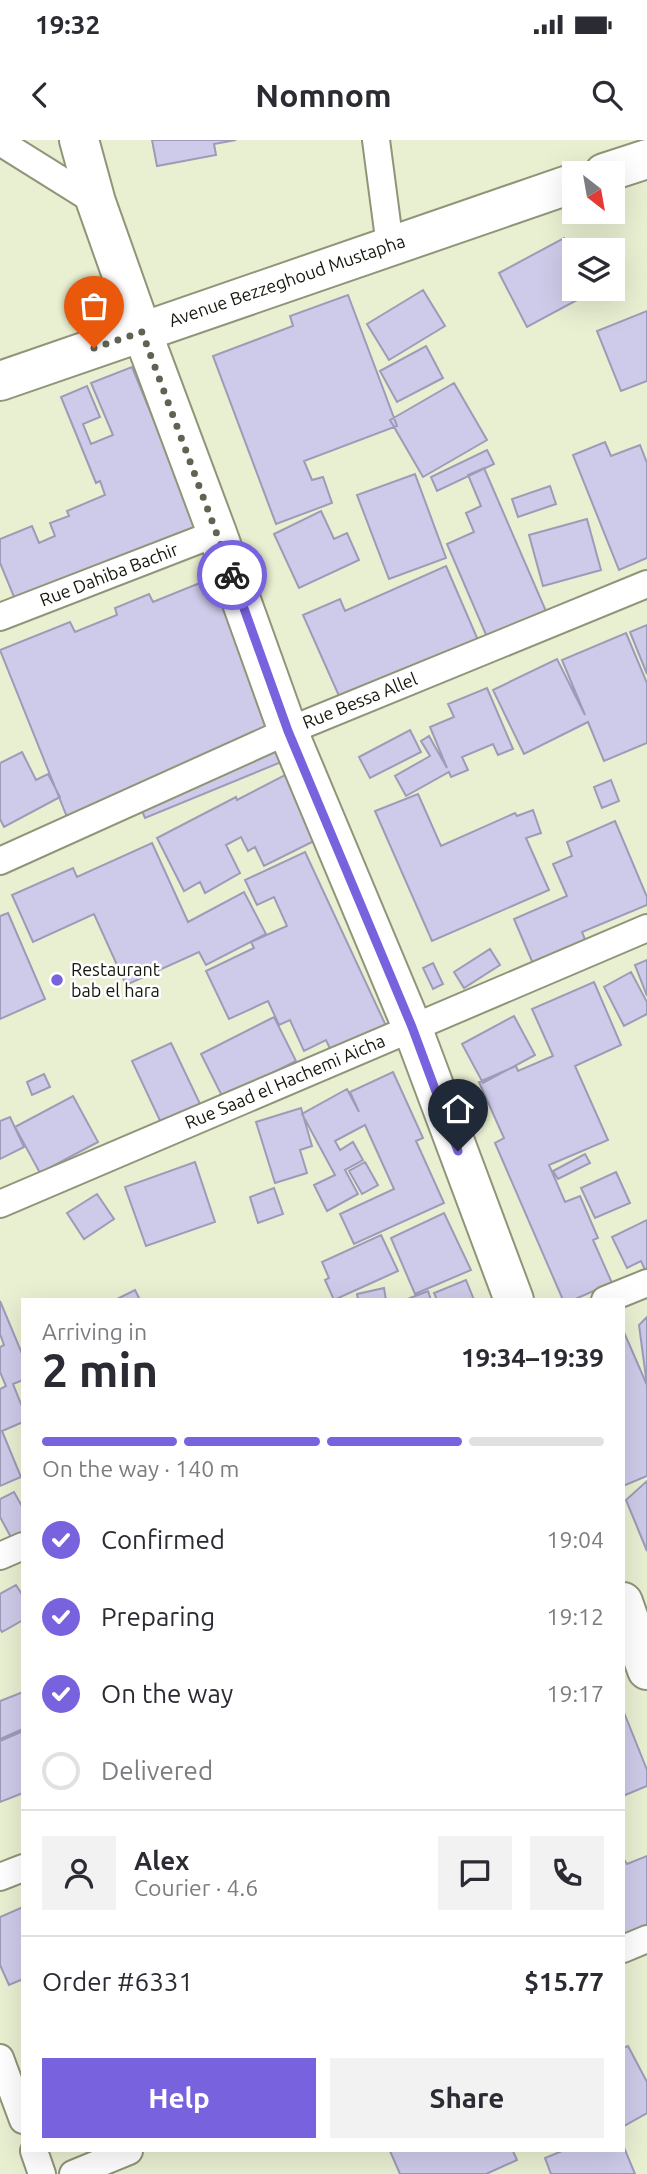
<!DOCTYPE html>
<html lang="en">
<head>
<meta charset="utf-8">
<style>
  :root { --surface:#fff; --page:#f2f2f3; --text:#2b2b33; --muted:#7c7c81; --line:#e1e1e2; --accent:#7862dd }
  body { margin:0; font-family:Ubuntu,sans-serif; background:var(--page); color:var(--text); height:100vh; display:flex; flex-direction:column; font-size:26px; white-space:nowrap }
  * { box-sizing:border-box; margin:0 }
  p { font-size:23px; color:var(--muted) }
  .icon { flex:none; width:38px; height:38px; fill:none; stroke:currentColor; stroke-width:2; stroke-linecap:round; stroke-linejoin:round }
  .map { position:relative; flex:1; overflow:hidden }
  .sheet { position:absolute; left:21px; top:1158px; width:604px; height:854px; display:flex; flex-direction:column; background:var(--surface); border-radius:0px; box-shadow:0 7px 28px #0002 }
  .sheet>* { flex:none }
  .needle { width:46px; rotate:149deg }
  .buttons { position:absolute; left:562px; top:21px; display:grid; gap:14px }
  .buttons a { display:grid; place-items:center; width:63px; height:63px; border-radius:0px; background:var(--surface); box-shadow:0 7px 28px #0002; font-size:35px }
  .pin { position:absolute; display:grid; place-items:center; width:60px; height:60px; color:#fff; margin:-72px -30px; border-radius:50% 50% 50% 0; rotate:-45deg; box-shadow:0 0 7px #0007 }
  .pin .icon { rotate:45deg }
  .courier { position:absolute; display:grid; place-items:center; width:70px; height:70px; margin:-35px; border:5px solid #7862dd; border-radius:50%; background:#fff; color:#222; box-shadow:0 2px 9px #0007 }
  .overview em { font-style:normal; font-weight:600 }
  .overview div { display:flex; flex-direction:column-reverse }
  .overview { display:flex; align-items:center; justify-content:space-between; height:119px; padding:0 21px }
  h1 { font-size:46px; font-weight:600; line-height:52px }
  .bar { display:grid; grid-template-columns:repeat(4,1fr); gap:10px 7px; align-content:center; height:84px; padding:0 21px }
  .bar i { height:9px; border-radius:5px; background:var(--line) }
  .bar .active { background:var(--accent) }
  .bar p { grid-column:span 4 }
  .line { display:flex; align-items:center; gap:18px; padding:0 21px; border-top:2px solid var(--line) }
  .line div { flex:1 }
  .round { display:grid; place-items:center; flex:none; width:74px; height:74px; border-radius:0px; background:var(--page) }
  ol { padding:0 21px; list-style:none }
  li { display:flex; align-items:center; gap:21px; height:77px }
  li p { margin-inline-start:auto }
  li .icon { padding:7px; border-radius:50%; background:var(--accent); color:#fff; stroke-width:4 }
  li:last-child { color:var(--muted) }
  li i { width:38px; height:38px; border:4px solid var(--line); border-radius:50% }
  .primary-button { display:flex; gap:14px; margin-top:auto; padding:14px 21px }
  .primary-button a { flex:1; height:80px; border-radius:0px; background:var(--accent); color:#fff; font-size:28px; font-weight:600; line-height:80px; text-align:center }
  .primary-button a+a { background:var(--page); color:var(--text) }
  .status { display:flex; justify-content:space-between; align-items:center; height:49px; padding:0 35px; background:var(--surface); direction:ltr }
  .status svg { height:19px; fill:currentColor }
  header { display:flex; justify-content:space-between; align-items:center; height:91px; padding:0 21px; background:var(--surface); font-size:32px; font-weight:600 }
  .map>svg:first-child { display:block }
  .building { fill:#cdcbe9; stroke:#9d9bb8; stroke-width:2 }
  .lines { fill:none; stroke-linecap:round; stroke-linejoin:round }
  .minor-casing { stroke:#909579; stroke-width:30 }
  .secondary-casing { stroke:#909579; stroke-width:42 }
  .minor { stroke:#fff; stroke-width:26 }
  .secondary { stroke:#fff; stroke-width:38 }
  .done { stroke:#606352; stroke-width:7; stroke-dasharray:0 12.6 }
  .route { stroke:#7862dd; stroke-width:9 }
  .poi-dot { fill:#7862dd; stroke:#fff; stroke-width:2.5 }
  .labels { text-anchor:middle; stroke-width:5; stroke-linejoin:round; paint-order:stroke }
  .street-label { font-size:18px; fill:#16180d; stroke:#fff }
  .poi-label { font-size:18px; fill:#16180d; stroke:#fff; text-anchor:start }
</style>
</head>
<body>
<div class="status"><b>19:32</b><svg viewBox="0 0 49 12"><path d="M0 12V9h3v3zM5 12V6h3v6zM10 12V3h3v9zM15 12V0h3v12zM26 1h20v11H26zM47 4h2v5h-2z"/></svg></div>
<header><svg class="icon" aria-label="back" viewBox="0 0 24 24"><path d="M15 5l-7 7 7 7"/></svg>Nomnom<svg class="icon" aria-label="search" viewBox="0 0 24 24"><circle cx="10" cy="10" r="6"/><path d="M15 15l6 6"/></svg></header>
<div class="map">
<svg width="647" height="2034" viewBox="0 0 647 2034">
  <rect width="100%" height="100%" fill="#e9efd1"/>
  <path class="building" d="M152,0H236L214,4L216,15L157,26Z
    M564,98L574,117V149H591L592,152L527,187L499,133Z
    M423,150L445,186L389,220L367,184Z
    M348,155L397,286L304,321L312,340L323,337L332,363L276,384L213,216L293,186L290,176Z
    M647,171V241L621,251L597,191Z
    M426,206L443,238L397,262L380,231Z
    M132,227L200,393L19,469L0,423V399L32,386L39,403L55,396L50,383L69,376L67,371L105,355L100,341L96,343L61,257L87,246L100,277L83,284L91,304L113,295L91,243Z
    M454,243L487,300L423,337L390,280Z
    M605,302L611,316L640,305L647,323V418L619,430L573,315Z
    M487,310L494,324L437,351L431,337Z
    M484,328L552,485L493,511L447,404L474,392L466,373L481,366L468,335Z
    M415,334L446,418L389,439L357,355Z
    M550,346L556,364L518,377L512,359Z
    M321,371L334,399L347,393L359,420L299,448L274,394Z
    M587,379L601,430L543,446L529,395Z
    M446,426L484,514L347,574L303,475L340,459L345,471Z
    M217,436L291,618L145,678L135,654L69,682L0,510L70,482L75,492L117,475L115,468L149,454L153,462Z
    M647,485V534L630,492Z
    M626,493L647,543V603L604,621L588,582L524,614L493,550L557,519L585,575L562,520Z
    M487,548L513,609L498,615L493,604L462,617L468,630L451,637L449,632L406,656L395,636L430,616L421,601L429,596L447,628L430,587L454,577L448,564Z
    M410,590L421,612L370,638L359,617Z
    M22,612L36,640L48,634L60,657L4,687L0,679V623Z
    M285,635L318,699L264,726L255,707L248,711L241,697L226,705L240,733L205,753L200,742L184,751L157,698L236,657L237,660Z
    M611,640L619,661L602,668L594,647Z
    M418,654L441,706L515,673L517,676L533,670L541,693L526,698L549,750L432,801L375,671Z
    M615,681L647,757V765L582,792L587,804L534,826L514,779L567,756L553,724L572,716L567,702Z
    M152,703L188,782L244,752L266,794L206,825L199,812L126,845L94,774L33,802L12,755L73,728L77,737Z
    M305,712L387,888L332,913L326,900L304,911L290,880L279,885L268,861L229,879L206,831L254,808L251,802L287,786L274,757L257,765L245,740Z
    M8,773L45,859L0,879V776Z
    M490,809L500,825L464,848L454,832Z
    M647,820V856L635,825Z
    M433,823L443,844L433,849L423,828Z
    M631,832L647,862V874L624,886L604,847Z
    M594,842L621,905L575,926L608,1000L549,1025L565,1062L580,1056L598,1098L593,1100L612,1143L573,1160H563L495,1003L504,998L479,942L516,926L518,931L553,916L532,869Z
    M514,876L535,915L483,943L462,904Z
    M274,877L296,921L223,958L201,914Z
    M171,903L202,968L163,987L132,921Z
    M393,932L423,998L416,1001L444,1063L354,1104L340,1074L394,1049L365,985L335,1001L340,1010L353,1002L363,1020L345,1030L358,1054L327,1071L314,1045L335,1035L302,974L347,949L359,972L350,952Z
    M44,934L50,947L32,955L27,942Z
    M73,956L98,1002L40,1033L15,987Z
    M301,968L312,1006L300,1010L307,1033L275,1043L256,982Z
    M10,977L24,1007L0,1019V981Z
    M585,1014L590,1023L558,1039L553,1031Z
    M195,1022L215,1082L146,1106L125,1047Z
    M365,1022L378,1045L362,1054L349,1031Z
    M616,1032L630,1063L595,1078L581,1048Z
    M274,1048L283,1074L258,1083L250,1057Z
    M97,1054L114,1079L84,1099L67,1073Z
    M444,1073L471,1130L415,1154L391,1098Z
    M647,1080V1134L641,1121L627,1128L612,1097Z
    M381,1095L398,1131L334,1160L325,1140L329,1138L322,1122Z
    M466,1140L474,1160H437L434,1153Z
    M384,1148L386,1160H358L357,1154Z
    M135,1150L140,1160H115Z
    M428,1151L431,1160H405Z
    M0,1161L23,1216V1240L13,1244L23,1269V1282L2,1291L21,1337L0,1346V1249L6,1246L0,1232V1207L4,1205L0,1194Z
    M647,1177V1336L623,1346V1190L647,1245L639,1185Z
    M647,1341V1411L626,1360Z
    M14,1352L23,1368V1395L13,1401L0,1377V1359Z
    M16,1445L23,1456V1480L2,1492L0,1489V1454Z
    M23,1552V1589L0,1599V1561Z
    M623,1570L647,1630V1646L623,1656Z
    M23,1591V1653L0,1662V1601Z
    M647,1716V1789L623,1799V1718L627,1724Z
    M23,1767V1839L9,1845L0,1825V1777Z
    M628,1906L647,1942V1973L624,1986L623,1908Z
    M623,2005L635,2034H551L545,2018L562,2011H623Z
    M390,2011H513L517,2020L486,2034H400Z"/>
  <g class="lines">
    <defs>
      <path id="minor" d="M376,0L390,106
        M0,2L96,62
        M0,477L217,393
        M0,721L288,591L647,444
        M0,1064L647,788
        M605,1160L647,1143
        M0,1416L23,1406
        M0,1737L23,1728
        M623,1809L647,1799
        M0,1918L23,1980
        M34,2011L42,2034
        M73,2034L129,2011"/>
      <path id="secondary" d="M79,0L96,62L142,192L217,393L288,591L412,887L514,1160
        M604,33L647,19
        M0,241L574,43
        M623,1462L647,1530"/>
    </defs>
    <use href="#minor" class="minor-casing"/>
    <use href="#secondary" class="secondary-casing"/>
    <use href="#minor" class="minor"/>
    <use href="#secondary" class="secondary"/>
  </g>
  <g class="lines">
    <path class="done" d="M94,208L142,192L232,435"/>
    <path class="route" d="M232,435L288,591L412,887L458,1011"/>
  </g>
  <circle class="poi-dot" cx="57" cy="840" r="7"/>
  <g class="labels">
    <g class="street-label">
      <text transform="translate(287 141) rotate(-19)" y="6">Avenue Bezzeghoud Mustapha</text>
      <text transform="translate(109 435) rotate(-21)" y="6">Rue Dahiba Bachir</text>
      <text transform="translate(360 561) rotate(-22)" y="6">Rue Bessa Allel</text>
      <text transform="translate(285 942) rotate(-23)" y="6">Rue Saad el Hachemi Aicha</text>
    </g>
    <g class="poi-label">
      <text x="71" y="836">Restaurant<tspan x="71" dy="21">bab el hara</tspan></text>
    </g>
  </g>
</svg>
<div class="buttons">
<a><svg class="needle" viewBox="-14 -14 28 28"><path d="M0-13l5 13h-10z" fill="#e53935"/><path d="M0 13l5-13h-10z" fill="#7c7c81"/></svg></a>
<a><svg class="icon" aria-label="layers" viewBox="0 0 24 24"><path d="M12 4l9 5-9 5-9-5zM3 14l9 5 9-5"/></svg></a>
</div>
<div class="pin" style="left:94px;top:208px;background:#ea580c"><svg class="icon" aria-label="bag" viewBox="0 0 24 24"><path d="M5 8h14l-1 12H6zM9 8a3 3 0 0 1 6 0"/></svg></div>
<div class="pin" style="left:458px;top:1011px;background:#1f2937"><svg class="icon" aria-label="home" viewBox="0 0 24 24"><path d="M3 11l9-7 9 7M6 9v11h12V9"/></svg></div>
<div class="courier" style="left:232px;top:435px"><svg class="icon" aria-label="bike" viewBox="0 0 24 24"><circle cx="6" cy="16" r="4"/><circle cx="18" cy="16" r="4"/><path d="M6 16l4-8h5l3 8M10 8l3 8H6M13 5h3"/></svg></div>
<section class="sheet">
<div class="overview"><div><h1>2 min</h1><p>Arriving in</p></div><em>19:34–19:39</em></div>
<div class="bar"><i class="active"></i><i class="active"></i><i class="active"></i><i></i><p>On the way · 140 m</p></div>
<ol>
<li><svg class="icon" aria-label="check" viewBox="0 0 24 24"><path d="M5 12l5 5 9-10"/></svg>Confirmed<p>19:04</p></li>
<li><svg class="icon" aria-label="check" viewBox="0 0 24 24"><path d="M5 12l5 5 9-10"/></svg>Preparing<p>19:12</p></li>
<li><svg class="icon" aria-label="check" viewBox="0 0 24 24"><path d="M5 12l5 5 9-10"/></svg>On the way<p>19:17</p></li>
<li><i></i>Delivered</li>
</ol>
<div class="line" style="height:126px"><a class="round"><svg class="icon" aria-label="person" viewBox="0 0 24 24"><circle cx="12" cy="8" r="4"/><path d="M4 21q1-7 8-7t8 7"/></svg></a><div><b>Alex</b><p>Courier · 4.6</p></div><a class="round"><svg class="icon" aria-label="chat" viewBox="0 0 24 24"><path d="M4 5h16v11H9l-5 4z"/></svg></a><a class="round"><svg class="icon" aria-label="phone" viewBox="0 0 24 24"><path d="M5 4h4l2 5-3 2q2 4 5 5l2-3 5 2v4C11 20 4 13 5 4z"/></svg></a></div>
<div class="line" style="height:91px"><div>Order #6331</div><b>$15.77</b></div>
<div class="primary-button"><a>Help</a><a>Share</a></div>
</section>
</div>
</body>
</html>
